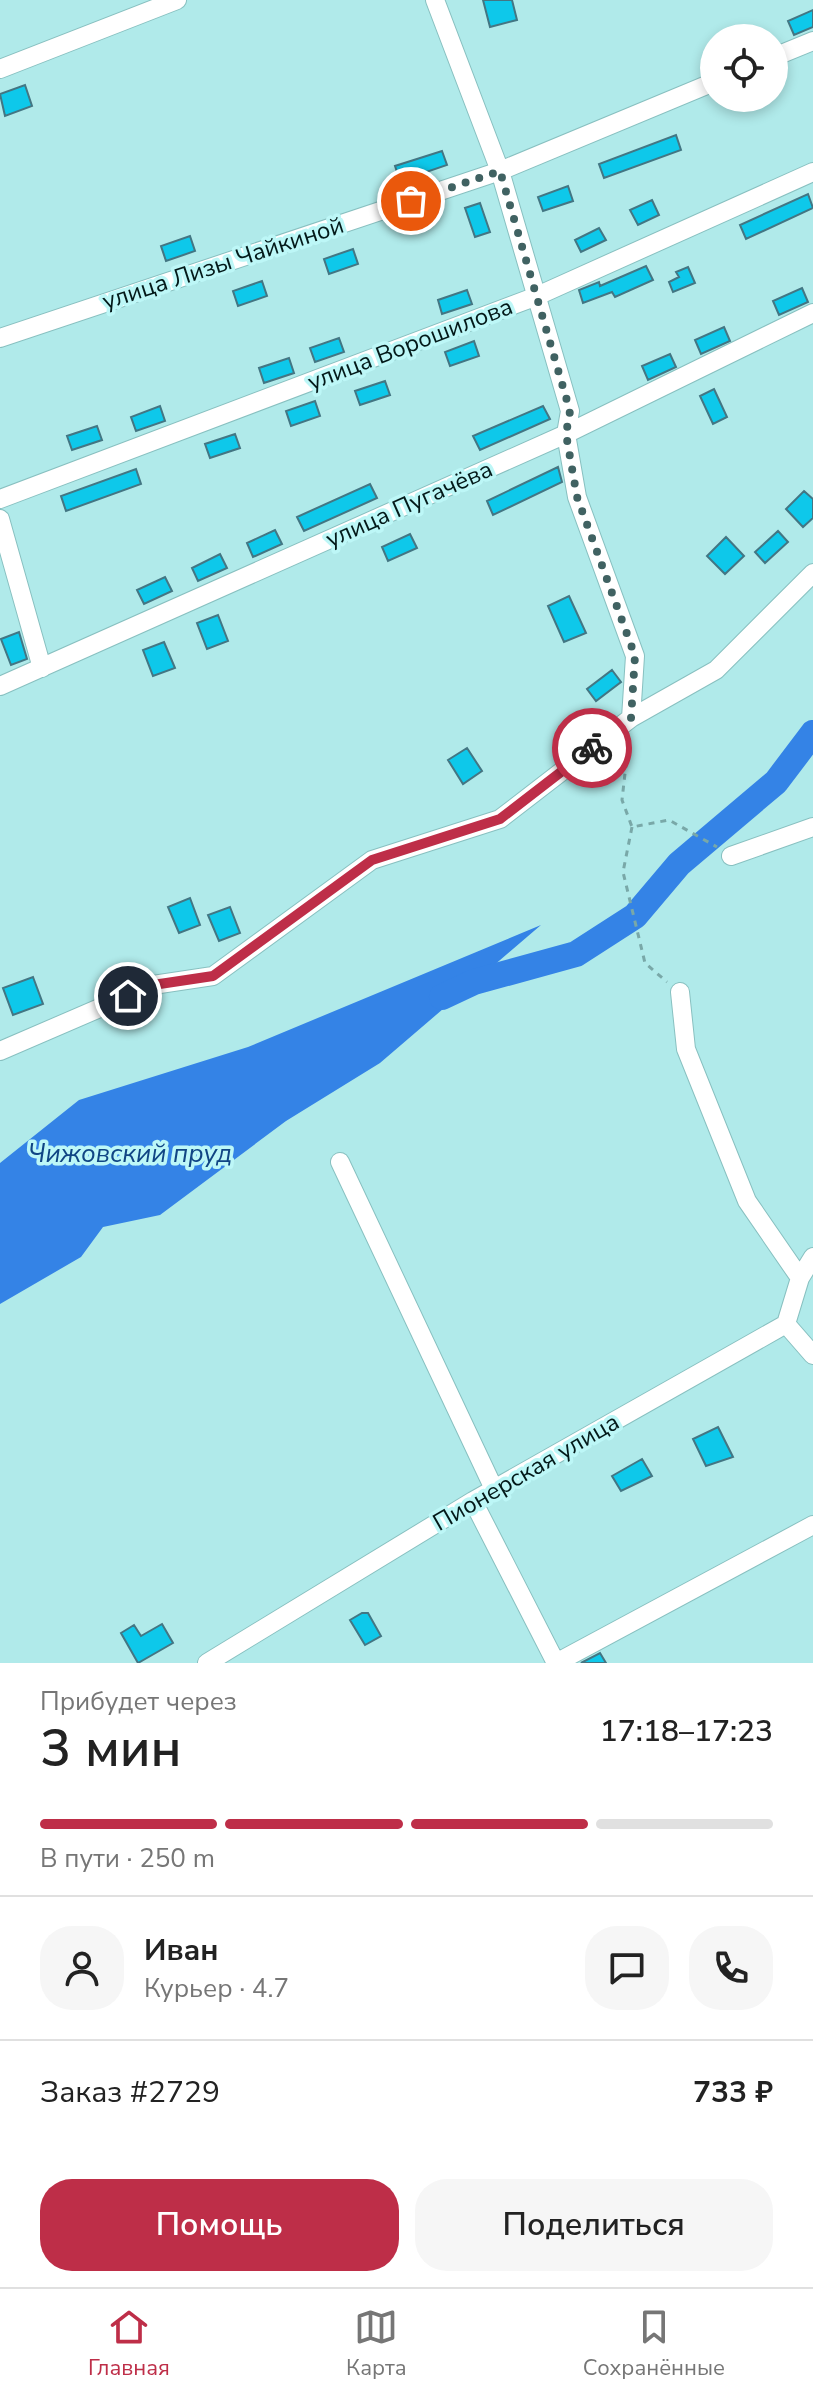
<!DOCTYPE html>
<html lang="ru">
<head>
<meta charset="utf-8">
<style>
  :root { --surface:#fff; --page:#f6f6f6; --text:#222; --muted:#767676; --line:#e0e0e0; --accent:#be2e48 }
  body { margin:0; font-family:"Nunito Sans",sans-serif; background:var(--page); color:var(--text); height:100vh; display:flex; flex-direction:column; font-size:30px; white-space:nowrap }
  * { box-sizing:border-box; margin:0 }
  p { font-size:26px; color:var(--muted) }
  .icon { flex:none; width:44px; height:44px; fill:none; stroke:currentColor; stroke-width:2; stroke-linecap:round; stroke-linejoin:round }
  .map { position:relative; height:1663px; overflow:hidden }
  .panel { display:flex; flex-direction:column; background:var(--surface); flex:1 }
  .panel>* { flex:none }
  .controls { position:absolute; left:700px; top:24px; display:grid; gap:16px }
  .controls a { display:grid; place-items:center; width:88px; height:88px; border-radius:50%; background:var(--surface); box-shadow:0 4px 12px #0003; font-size:40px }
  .pin { position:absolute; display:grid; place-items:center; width:68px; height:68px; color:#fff; margin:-34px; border:4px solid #fff; border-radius:50%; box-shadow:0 2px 8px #0007 }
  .courier { position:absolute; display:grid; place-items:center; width:80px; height:80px; margin:-40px; border:6px solid #be2e48; border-radius:50%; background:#fff; color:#222; box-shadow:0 2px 10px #0007 }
  .summary em { font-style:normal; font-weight:600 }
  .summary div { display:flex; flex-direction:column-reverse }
  .summary { display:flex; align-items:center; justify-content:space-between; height:136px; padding:0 40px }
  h1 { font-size:52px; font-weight:600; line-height:60px }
  .bar { display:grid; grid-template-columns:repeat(4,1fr); gap:12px 8px; align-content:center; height:96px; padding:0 40px }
  .bar i { height:10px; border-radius:6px; background:var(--line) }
  .bar .selected { background:var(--accent) }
  .bar p { grid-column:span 4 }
  .line { display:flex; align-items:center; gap:20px; padding:0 40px; border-top:2px solid var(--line) }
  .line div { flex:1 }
  .round { display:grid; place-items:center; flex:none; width:84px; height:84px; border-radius:32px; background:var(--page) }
  .action { display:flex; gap:16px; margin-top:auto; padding:16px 40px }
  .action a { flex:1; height:92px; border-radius:32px; background:var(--accent); color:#fff; font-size:32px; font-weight:600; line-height:92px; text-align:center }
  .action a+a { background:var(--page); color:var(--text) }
  .tabs { display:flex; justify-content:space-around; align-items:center; height:112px; border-top:2px solid var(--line); background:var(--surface); font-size:22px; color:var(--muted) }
  .tabs a { display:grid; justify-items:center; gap:4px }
  .tabs .selected { color:var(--accent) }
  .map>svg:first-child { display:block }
  .water { fill:#3483e6 }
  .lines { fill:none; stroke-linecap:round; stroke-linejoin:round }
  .river { stroke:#3483e6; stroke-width:26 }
  .building { fill:#0ec8ea; stroke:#437683; stroke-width:2 }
  .minor-casing { stroke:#88c0c0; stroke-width:20 }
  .path { stroke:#79a8a8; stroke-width:3; stroke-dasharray:6 6; stroke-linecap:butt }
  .minor { stroke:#fff; stroke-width:18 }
  .done { stroke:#406262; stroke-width:8; stroke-dasharray:0 14.4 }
  .route { stroke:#be2e48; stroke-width:10 }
  .labels { text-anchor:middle; stroke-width:7; stroke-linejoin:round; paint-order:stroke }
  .street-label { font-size:24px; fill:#031919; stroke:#bdf7f7 }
  .water-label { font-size:26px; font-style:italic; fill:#104584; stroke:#bdf7f7 }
</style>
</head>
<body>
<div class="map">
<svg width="813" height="1663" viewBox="0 0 813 1663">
  <rect width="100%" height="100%" fill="#b0eaea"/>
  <path class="water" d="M541,925L380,1063L286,1121L160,1215L103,1227L81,1257L0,1304V1163L79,1100L248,1047Z"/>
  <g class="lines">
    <path class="river" d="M442,997L474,982L576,954L635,916L679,864L776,782L813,733"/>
  </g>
  <path class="building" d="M483,0H512L517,20L490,27Z
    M813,10V27L794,35L788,21Z
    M25,85L32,106L5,116L0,94Z
    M676,135L681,150L604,178L599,164Z
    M442,151L447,165L400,181L395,166Z
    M568,186L573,201L543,211L538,197Z
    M808,194L813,208L746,239L740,225Z
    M652,200L659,215L638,225L630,210Z
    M480,203L490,232L475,237L465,208Z
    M599,228L606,240L581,252L575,240Z
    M190,236L195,251L166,261L161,246Z
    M353,249L358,264L329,274L324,259Z
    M646,266L653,280L615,297L612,292L583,303L579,290L599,282L600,286Z
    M688,267L695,283L673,292L669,282L679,277L676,272Z
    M262,281L267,296L238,306L233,291Z
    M802,288L808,302L779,315L773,301Z
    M467,290L472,304L442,314L438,300Z
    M724,327L730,341L701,354L695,340Z
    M339,338L344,352L315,362L310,348Z
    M474,341L479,356L450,366L445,352Z
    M670,354L676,367L648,380L642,366Z
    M289,358L294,373L264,383L259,368Z
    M385,381L390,395L360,405L355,391Z
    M714,389L727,417L713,424L700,396Z
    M315,401L320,416L291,426L286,411Z
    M160,406L165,421L136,431L131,417Z
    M543,406L550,419L480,450L473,436Z
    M97,426L102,440L72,450L67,436Z
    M235,434L240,448L210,458L205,444Z
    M558,467L562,482L493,515L487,501Z
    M136,469L141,484L66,511L61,496Z
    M370,484L377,498L304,531L297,517Z
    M804,491L813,499V518L803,527L786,509Z
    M275,530L282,544L253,557L247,543Z
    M778,531L788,542L765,563L755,552Z
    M410,534L417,548L388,561L382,547Z
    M726,537L744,556L725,574L707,556Z
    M220,554L227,568L198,581L192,568Z
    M165,577L172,591L144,604L137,590Z
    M569,596L586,633L564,642L548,606Z
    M218,615L228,641L207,649L197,623Z
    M19,632L27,659L11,665L1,639Z
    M164,642L175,668L153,676L143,650Z
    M612,670L621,682L596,701L587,689Z
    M467,748L482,771L463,784L448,760Z
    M190,898L200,925L179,933L168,907Z
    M230,907L240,933L219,941L208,915Z
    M33,977L43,1004L13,1015L3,988Z
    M718,1427L733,1457L706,1466L693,1439Z
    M642,1459L652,1476L621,1491L612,1476Z
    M362,1613H368L381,1636L365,1645L350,1620Z
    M162,1624L173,1643L138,1663L121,1633L134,1625L141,1636Z
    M600,1653L606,1663H581Z"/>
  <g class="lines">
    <defs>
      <path id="minor" d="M435,0L500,171L570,411L566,434L577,497L635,656L631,718
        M774,57L813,41
        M0,69L177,0
        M0,338L500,171L714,82
        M0,499L537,296L813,172
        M0,519L42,668
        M0,686L566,434L813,313
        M731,856L813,827
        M680,992L686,1049L747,1201L800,1278
        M0,1051L153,985L213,976L372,860L500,819L631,718L716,670L813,573
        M340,1162L494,1489
        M786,1324L813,1355
        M473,1501L556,1663
        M207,1663L473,1501L786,1324L800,1278L813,1257
        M556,1663L813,1525"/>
    </defs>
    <use href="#minor" class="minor-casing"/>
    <path class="path" d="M629,738L622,800L632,827L669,820L717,847
      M632,827L623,872L645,963L667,982"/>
    <use href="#minor" class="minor"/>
  </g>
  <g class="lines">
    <path class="done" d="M411,201L500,171L570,411L566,434L577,497L635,656L631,718L592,748"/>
    <path class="route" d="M128,996L153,985L213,976L372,860L500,819L592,748"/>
  </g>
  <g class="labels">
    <g class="street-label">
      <text transform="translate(223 263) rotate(-18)" y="8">улица Лизы Чайкиной</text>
      <text transform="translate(410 344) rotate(-21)" y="8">улица Ворошилова</text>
      <text transform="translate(409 504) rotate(-24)" y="8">улица Пугачёва</text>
      <text transform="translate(526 1472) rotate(-30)" y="8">Пионерская улица</text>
    </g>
    <g class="water-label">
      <text x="130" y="1162">Чижовский пруд</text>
    </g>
  </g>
</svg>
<div class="controls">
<a><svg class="icon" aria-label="locate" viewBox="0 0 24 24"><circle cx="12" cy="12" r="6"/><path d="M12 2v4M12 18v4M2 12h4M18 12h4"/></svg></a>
</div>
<div class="pin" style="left:411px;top:201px;background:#ea580c"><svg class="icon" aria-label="bag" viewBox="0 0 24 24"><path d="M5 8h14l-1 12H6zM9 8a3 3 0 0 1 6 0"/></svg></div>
<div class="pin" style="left:128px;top:996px;background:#1f2937"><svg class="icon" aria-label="home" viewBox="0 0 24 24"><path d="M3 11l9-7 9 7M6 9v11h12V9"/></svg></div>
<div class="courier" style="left:592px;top:748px"><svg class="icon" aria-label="bike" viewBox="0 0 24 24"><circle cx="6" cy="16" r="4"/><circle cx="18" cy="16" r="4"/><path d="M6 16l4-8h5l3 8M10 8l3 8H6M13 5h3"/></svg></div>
</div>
<section class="panel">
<div class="summary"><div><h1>3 мин</h1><p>Прибудет через</p></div><em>17:18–17:23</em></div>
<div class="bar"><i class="selected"></i><i class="selected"></i><i class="selected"></i><i></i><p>В пути · 250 m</p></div>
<div class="line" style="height:144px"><a class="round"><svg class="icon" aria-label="person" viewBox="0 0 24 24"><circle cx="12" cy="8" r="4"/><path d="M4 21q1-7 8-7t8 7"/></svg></a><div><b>Иван</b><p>Курьер · 4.7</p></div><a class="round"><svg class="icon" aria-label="chat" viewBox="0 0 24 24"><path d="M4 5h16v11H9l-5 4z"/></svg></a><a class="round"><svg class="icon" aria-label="phone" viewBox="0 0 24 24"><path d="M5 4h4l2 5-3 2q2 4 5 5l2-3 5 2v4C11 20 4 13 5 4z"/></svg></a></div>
<div class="line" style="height:104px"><div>Заказ #2729</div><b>733 ₽</b></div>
<div class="action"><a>Помощь</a><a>Поделиться</a></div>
</section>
<nav class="tabs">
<a class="selected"><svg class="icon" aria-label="home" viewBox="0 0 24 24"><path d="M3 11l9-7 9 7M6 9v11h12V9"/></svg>Главная</a>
<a><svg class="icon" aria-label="map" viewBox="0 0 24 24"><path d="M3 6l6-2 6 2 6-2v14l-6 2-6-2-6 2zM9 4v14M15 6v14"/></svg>Карта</a>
<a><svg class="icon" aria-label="saved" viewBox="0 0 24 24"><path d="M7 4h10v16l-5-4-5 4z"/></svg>Сохранённые</a>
</nav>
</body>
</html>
